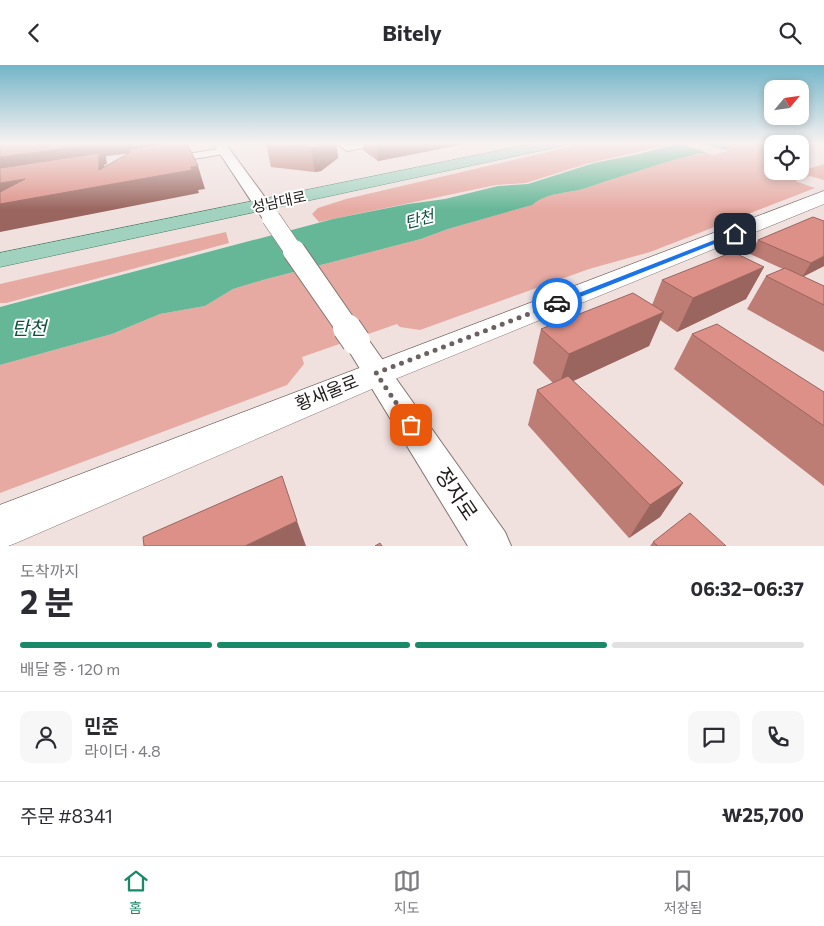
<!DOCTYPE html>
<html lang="ko">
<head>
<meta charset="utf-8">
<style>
  :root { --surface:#fff; --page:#f7f7f7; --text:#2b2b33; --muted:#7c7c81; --line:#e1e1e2; --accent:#1a8967 }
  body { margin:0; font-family:Commissioner,"Noto Sans KR",sans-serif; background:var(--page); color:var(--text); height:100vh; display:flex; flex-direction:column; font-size:19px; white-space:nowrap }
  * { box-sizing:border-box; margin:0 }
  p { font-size:16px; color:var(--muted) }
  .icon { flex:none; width:28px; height:28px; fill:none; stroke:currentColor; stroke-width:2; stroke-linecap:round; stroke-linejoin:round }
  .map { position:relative; height:481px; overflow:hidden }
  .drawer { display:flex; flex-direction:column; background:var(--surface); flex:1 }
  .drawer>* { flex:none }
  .needle { width:32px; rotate:61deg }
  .tools { position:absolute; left:764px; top:15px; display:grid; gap:10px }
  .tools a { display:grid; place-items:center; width:45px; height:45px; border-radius:10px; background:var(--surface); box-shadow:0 2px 8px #0003; font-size:25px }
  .pin { position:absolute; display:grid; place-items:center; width:42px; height:42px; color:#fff; margin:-21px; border-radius:10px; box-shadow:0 2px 8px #0006 }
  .courier { position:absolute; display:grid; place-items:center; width:50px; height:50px; margin:-25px; border:4px solid #1a73e8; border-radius:50%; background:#fff; color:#222; box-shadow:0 1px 6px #0007 }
  .headline em { font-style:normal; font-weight:700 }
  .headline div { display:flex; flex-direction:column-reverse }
  .headline { display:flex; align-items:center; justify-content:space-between; height:85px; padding:0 20px }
  h1 { font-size:32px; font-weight:700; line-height:38px }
  .bar { display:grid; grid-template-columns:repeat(4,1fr); gap:8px 5px; align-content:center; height:60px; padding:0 20px }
  .bar i { height:6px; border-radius:4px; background:var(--line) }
  .bar .active { background:var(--accent) }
  .bar p { grid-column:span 4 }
  .line { display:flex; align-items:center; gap:12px; padding:0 20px; border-top:1px solid var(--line) }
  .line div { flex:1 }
  .round { display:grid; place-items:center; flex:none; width:52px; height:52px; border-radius:10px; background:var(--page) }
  header { display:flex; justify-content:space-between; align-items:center; height:65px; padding:0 20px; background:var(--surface); font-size:22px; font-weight:700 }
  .dock { display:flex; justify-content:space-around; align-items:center; height:70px; border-top:1px solid var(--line); background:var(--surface); font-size:14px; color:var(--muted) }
  .dock a { display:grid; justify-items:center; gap:2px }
  .dock .active { color:var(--accent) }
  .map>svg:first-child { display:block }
  .green { fill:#e6aaa2 }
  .water { fill:#65b797 }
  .pier { fill:#f0e1df }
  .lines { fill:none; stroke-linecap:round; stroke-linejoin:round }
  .minor-casing { stroke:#837573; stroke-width:2 }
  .tertiary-casing { stroke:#837573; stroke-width:2 }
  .secondary-casing { stroke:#837573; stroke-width:1 }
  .primary-casing { stroke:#4c7f6a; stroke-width:1 }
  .minor { fill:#fff; fill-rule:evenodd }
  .tertiary { fill:#fff; fill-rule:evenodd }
  .secondary { fill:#fff; fill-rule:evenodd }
  .primary { fill:#a1d2bf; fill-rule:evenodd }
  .tertiary-bridge-far2-casing { stroke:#837573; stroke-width:19; stroke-linecap:butt }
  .tertiary-bridge-far1-casing { stroke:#837573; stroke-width:24; stroke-linecap:butt }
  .tertiary-bridge-casing { stroke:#837573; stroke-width:30; stroke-linecap:butt }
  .tertiary-bridge-far2 { stroke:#fff; stroke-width:18 }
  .tertiary-bridge-far1 { stroke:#fff; stroke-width:22 }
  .tertiary-bridge { stroke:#fff; stroke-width:28 }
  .wall { fill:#bd7c74 }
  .shaded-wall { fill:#9a655e }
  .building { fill:#dc9087; stroke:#9a655e }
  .route { fill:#1a73e8 }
  .done { stroke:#6a6160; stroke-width:5; stroke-dasharray:0 9 }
  .labels { text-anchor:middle; stroke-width:4; stroke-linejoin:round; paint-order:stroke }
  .far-street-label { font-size:15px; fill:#221c1b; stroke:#fff }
  .far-water-label { font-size:16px; font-style:italic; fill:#0e523d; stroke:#fff }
  .street-label { font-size:18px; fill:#221c1b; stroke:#fff }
  .water-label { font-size:19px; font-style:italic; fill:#0e523d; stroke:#fff }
  .near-street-label { font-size:21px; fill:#221c1b; stroke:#fff }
</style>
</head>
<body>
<header><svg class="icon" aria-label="back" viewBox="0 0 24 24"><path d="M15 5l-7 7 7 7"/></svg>Bitely<svg class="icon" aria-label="search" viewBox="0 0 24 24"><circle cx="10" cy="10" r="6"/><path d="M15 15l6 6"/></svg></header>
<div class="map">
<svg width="824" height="481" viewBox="0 0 824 481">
  <rect width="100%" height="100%" fill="#f0e1df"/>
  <path class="green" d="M586,78H676L586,99L526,118L496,120L319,157L312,149L318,143L346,134Z
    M730,78H784L772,79V106H800V104L805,105L824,99V115L810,111L795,116L815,123L650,187L589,204L420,265L400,262L397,259L302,292L304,299L287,320L0,428V300L112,269L160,249L205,241L233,224L263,215L421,174L448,164L531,140C547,127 567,129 586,123C614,114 642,103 670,96C691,90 710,88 730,81L727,80Z
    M226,167L229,178L6,238H0V219Z"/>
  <path class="water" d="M679,78H732L728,79L731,82C719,89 706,86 693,90C657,99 622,111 586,123C567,129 547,127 532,140L448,164L421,174L263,215L233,224L205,241L160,249L112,269L0,300V242L333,154L408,139L445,134L498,121L528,119L594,98L639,89Z"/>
  <path class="pier" d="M677,78H701L728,86L714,90Z"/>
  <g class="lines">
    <defs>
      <path id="minor" d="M336,78L349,80L378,78L377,80L347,86Z
        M225,83L229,84L230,86L229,88L169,98L164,95L169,92Z"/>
      <path id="tertiary" d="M213,78H225L280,153L277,157L271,158L265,157Z
        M356,267L365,270L505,467L511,481H468L343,276L347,270Z"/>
      <path id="secondary" d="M824,126V139L388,317L16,478L8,481H0V440Z"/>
      <path id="primary" d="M536,78H564L562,81L557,82L0,202V188Z"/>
    </defs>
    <use href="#minor" class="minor-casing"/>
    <use href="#tertiary" class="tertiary-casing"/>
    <use href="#secondary" class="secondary-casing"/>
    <use href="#primary" class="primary-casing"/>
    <use href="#minor" class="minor"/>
    <use href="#tertiary" class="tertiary"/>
    <use href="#secondary" class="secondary"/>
    <use href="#primary" class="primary"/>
    <defs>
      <path id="tertiary-bridge-far2" d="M271,153L295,188"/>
      <path id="tertiary-bridge-far1" d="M294,186L348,264"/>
      <path id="tertiary-bridge" d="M347,263L356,276"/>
    </defs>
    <use href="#tertiary-bridge-far2" class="tertiary-bridge-far2-casing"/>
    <use href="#tertiary-bridge-far1" class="tertiary-bridge-far1-casing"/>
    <use href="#tertiary-bridge" class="tertiary-bridge-casing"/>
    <use href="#tertiary-bridge-far2" class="tertiary-bridge-far2"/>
    <use href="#tertiary-bridge-far1" class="tertiary-bridge-far1"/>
    <use href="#tertiary-bridge" class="tertiary-bridge"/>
  </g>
  <path class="wall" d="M254,78H336L338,93L321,106L315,107L271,102L266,79Z
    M363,78H470L378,96L363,85Z
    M758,175L824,201L803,212L824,221V287L747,244L766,211L783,204L750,189Z
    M764,202L746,234L677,267L660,255L649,281L573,316L683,418L660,452L629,473L528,360L537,325L553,318L533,298L541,264L652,240L662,215Z
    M692,269L824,327V421L674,304Z
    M653,477L726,481H650Z"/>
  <path class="shaded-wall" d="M98,78H185L133,88L106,91L107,99L104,100L108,110L191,102L198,101L205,124L198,125L199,128L0,167V118L25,114L99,105L0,116V92Z
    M324,78H336L338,93L321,106L315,107L311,83Z
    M377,78H470L378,96Z
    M824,191V201L802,212L811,198Z
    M764,202L746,234L677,267L693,233Z
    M664,247L649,281L558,323L569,289Z
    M683,418L660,452L629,473L650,440Z
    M297,456L306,481H245Z"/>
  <path class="building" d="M0,78H98V79L0,92Z
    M169,78H187L198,101L191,102L192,105L0,139V127L25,114L0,118V103L99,88V105L129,88V84Z
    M267,78H324L318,82L311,83Z
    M813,152L824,156V191L811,198L758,175Z
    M733,187L764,202L693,233L662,215Z
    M785,203L824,221V240L766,211Z
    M633,228L664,247L569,289L541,264Z
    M717,259L824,327V361L692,269Z
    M568,311L683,418L650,440L537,325Z
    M282,411L297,456L245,481H144L143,472Z
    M690,448L726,481H658L653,477Z
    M380,478L382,481H375Z"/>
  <linearGradient id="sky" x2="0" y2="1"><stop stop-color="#73b5c8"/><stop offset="0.54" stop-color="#f8f2f1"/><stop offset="1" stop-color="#f8f2f1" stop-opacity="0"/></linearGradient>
  <rect width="824" height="145" fill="url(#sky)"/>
  <path class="route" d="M735,167H737V170L560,240L553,238Z"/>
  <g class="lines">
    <path class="done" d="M411,360L376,308L557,238"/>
  </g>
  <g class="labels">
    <g class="far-street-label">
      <text transform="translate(279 137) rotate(-12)" y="5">성남대로</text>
    </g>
    <g class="far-water-label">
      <text transform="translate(419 154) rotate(-14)" y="6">탄천</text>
    </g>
    <g class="street-label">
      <text transform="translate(327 328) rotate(-22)" y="6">황새울로</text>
    </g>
    <g class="water-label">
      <text x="29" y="270">탄천</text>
    </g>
    <g class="near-street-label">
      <text transform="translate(456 429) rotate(56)" y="7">정자로</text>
    </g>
  </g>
</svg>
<div class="tools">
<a><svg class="needle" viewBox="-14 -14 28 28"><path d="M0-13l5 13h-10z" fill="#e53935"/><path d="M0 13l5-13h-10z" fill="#7c7c81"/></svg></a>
<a><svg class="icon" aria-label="locate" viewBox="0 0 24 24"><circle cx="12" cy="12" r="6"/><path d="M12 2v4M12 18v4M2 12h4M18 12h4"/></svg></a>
</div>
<div class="pin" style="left:411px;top:360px;background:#ea580c"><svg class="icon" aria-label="bag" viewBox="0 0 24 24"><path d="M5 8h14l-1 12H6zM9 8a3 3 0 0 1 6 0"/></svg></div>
<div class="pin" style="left:735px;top:169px;background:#1f2937"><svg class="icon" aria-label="home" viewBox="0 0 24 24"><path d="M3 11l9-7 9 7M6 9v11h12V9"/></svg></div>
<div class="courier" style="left:557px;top:238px"><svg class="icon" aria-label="car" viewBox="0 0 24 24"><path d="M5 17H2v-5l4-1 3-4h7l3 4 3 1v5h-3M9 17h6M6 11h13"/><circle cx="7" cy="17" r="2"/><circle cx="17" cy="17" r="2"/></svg></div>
</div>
<section class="drawer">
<div class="headline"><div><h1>2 분</h1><p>도착까지</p></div><em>06:32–06:37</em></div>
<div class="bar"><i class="active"></i><i class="active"></i><i class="active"></i><i></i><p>배달 중 · 120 m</p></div>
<div class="line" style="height:90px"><a class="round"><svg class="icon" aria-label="person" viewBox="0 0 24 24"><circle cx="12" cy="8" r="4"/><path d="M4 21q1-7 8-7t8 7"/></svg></a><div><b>민준</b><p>라이더 · 4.8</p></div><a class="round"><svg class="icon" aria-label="chat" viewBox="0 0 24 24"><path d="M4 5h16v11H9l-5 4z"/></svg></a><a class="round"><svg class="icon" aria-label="phone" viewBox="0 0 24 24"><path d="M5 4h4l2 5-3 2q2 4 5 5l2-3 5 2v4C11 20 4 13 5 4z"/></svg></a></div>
<div class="line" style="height:65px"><div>주문 #8341</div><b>₩25,700</b></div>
</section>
<nav class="dock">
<a class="active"><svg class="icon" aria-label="home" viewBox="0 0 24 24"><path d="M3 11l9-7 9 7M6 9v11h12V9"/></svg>홈</a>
<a><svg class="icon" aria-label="map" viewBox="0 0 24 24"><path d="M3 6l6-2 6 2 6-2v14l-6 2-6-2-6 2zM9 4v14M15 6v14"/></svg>지도</a>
<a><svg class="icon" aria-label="saved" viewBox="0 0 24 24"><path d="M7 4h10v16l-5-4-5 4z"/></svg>저장됨</a>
</nav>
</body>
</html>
